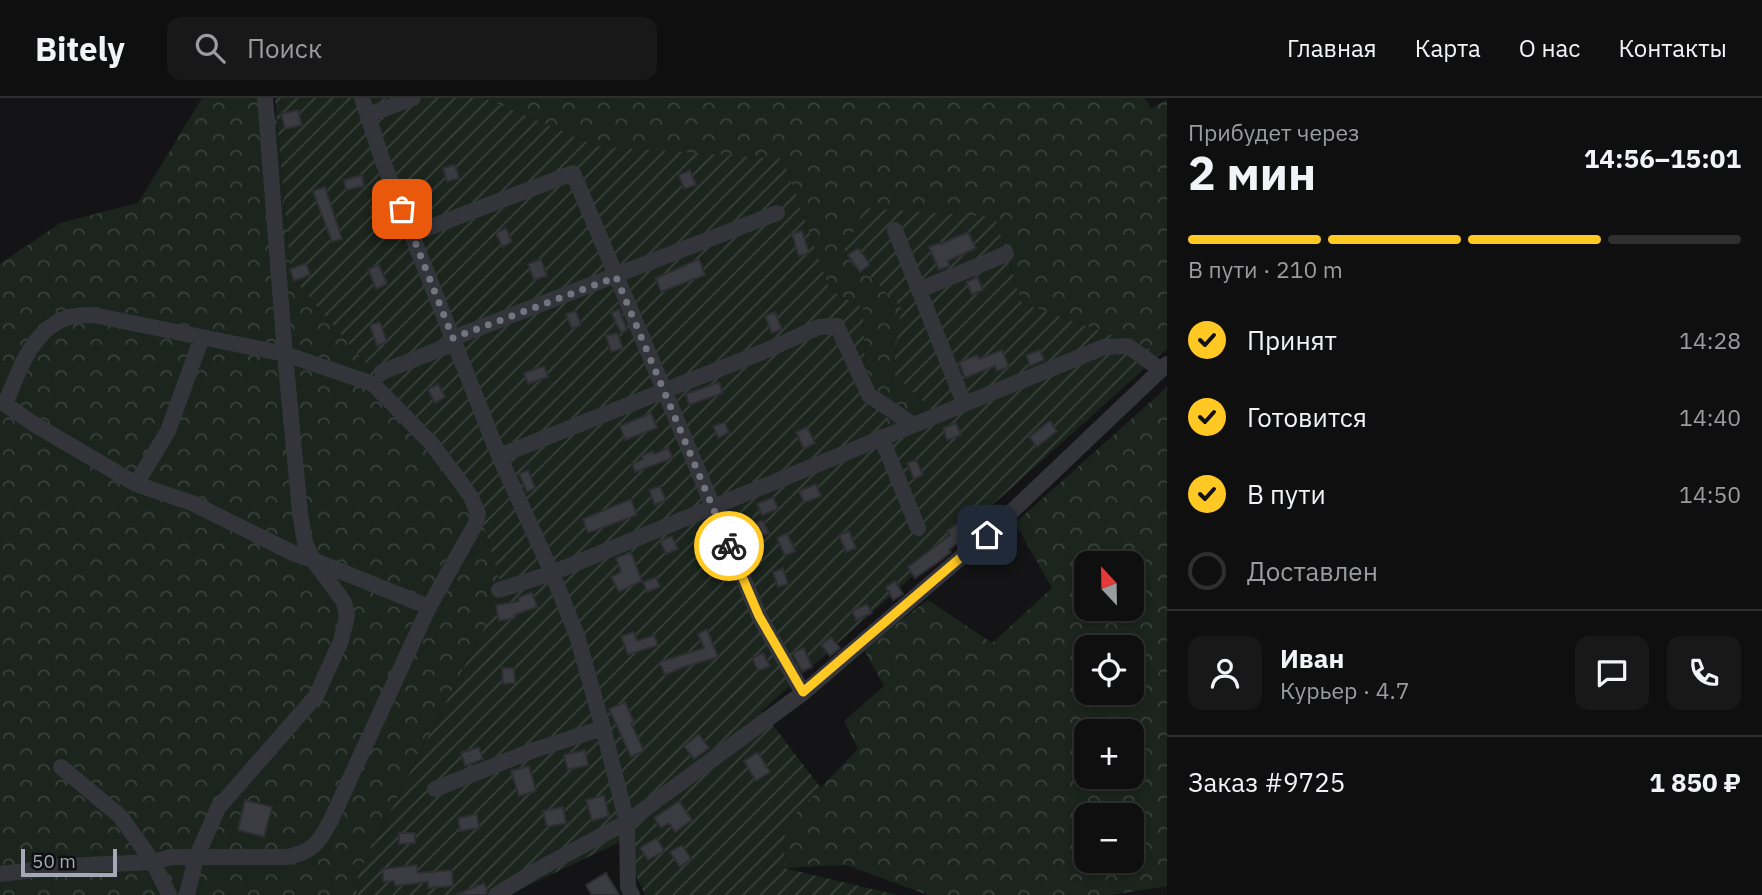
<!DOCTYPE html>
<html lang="ru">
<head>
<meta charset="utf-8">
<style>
  :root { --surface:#0f0f10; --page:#181819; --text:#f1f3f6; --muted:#9b9c9f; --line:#2f2f30; --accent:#ffc822 }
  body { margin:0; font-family:"IBM Plex Sans",sans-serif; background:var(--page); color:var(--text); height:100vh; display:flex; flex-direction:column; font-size:26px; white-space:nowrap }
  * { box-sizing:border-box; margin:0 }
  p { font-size:23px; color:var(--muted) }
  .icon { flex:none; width:38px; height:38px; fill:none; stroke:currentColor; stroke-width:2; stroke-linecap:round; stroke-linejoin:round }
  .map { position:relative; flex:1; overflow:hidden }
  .sheet { display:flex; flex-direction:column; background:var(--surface); width:595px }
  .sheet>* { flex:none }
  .needle { width:46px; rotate:338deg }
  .fabs { position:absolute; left:1074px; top:453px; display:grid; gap:14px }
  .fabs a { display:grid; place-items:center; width:70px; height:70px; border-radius:14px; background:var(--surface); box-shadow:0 4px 10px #0003,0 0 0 2px var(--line); font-size:35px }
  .scale { position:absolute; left:21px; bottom:18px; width:96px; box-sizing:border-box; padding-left:7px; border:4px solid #a4a8b7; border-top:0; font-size:19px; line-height:24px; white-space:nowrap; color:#a4a8b7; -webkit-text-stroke:5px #0f0f11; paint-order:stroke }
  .pin { position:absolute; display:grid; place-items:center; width:60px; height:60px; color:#fff; margin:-30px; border-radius:14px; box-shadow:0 4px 10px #0006 }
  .courier { position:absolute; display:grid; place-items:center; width:70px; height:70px; margin:-35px; border:5px solid #ffc822; border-radius:50%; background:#fff; color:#222; box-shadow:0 2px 9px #0007 }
  .summary em { font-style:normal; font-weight:800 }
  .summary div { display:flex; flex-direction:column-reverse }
  .summary { display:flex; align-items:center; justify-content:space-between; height:119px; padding:0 21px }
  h1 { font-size:46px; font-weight:800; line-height:52px }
  .bar { display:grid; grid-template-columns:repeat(4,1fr); gap:10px 7px; align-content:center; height:84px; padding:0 21px }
  .bar i { height:9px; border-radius:5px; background:var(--line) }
  .bar .selected { background:var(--accent) }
  .bar p { grid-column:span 4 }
  .line { display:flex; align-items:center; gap:18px; padding:0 21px; border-top:2px solid var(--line) }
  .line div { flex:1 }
  .round { display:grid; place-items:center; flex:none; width:74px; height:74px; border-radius:14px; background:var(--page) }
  ol { padding:0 21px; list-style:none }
  li { display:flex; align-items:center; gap:21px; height:77px }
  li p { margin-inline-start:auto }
  li .icon { padding:7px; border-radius:50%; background:var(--accent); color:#111; stroke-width:4 }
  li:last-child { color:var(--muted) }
  li i { width:38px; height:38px; border:4px solid var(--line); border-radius:50% }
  header { display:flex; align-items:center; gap:42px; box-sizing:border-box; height:98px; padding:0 35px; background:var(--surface); border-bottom:2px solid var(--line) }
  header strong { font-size:33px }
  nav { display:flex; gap:38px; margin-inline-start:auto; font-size:24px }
  .search { width:490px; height:63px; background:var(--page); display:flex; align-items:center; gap:18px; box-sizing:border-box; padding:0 24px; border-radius:14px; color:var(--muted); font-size:26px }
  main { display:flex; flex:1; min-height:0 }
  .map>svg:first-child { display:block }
  .forest { fill:url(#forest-crowns); fill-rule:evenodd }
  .garden { fill:url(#garden-furrows) }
  .building { fill:#3b3c41; stroke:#2e2d32; stroke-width:2 }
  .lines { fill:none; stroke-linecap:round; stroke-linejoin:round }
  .minor { stroke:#34353b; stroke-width:16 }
  .done { stroke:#72747f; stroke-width:7; stroke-dasharray:0 12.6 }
  .route { stroke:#ffc822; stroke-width:9 }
</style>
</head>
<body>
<header>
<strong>Bitely</strong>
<div class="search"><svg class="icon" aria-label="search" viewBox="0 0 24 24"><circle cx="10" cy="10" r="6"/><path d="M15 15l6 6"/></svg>Поиск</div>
<nav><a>Главная</a><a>Карта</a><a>О нас</a><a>Контакты</a></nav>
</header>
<main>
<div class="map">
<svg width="1167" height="797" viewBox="0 0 1167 797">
  <defs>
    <pattern id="forest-crowns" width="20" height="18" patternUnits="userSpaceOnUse" patternTransform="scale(1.75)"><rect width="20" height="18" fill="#1b241d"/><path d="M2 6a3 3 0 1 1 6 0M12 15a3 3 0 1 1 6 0" fill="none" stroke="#39413c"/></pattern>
    <pattern id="garden-furrows" width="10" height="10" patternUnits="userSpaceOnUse" patternTransform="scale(1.75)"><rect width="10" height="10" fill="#1b241d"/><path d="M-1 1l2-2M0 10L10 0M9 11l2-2" fill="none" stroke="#39413c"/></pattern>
  </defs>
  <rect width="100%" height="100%" fill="#141416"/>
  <path class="forest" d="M202,0H270L276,17L291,178L423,332L481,418L503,493L358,776L357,797H0V166L60,125L138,105Z
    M484,0H1145L1151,10L1167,2V251L1162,255L1022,205L995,119L848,157L901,209L893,274L936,315L890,333L865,270L863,210L830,192L783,62L597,48Z
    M1167,289V788L1111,797H928L846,767L784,770L785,726L858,651L844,623L884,588L863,550L928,502L992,545L1052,490L1015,425ZM1087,466H1132V511H1087ZM1087,550H1132V595H1087ZM1087,634H1132V679H1087ZM1087,718H1132V763H1087Z"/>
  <path class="garden" d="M275,0H484L597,48L783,61L830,192L863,210L865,270L890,332L935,315L893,274L901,209L844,152L865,110L995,119L1022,205L1162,255L762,613L821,690L785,726L784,770L897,797H645L620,744L508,797H357L358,776L503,493L481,418L423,332L291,178Z"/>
  <path class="building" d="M298,12L302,27L285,31L281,16Z
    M455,67L459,80L447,84L443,70Z
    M690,72L696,87L684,91L679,77Z
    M362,77L364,88L346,92L344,82Z
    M325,89L342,141L332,144L313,93Z
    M383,103L390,126L377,130L370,108Z
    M506,130L512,144L502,149L496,135Z
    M802,133L809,155L799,158L792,136Z
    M968,134L976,150L948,163L950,168L939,172L929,149L940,145L941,146Z
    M858,150L870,166L860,174L848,157Z
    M541,161L547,178L534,182L528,166Z
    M699,161L705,177L661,194L656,180Z
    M306,165L310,177L294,183L290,171Z
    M379,167L387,186L376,191L368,171Z
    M977,179L983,192L972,197L966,184Z
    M619,211L627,232L621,235L611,215Z
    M576,213L581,227L572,231L566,216Z
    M775,214L782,231L772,235L765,218Z
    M380,224L387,244L377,248L370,227Z
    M617,235L623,250L611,254L606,238Z
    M1002,252L1009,269L997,273L995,268L965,280L959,264L977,257L979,261Z
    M1040,252L1044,262L1030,268L1026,257Z
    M544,268L548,279L528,286L524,275Z
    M719,284L723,295L689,307L686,296Z
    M438,286L445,299L435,305L428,291Z
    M651,315L657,330L625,342L620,328Z
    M1050,323L1057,333L1037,349L1029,339Z
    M725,324L729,335L718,340L713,328Z
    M956,325L961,337L947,342L943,330Z
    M807,329L815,345L804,351L796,334Z
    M668,350L673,360L635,374L632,366L643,361L641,358L653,353L654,356Z
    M916,362L923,377L914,381L907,365Z
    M528,372L535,390L527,394L519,376Z
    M816,386L821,398L804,405L799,393Z
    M660,388L666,402L655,407L649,392Z
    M773,399L778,411L762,417L757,406Z
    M631,401L637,417L588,435L583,421Z
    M763,422L769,435L756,440L750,427Z
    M960,423L969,436L949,452L951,454L941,462L915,480L908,469L950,437L947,433Z
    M849,433L856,450L846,454L839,437Z
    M787,435L795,453L785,458L777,440Z
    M672,438L678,451L666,456L660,443Z
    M631,454L642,483L619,494L611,479L621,474L616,460Z
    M783,470L788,486L778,489L773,474Z
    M656,479L660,489L647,494L643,484Z
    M895,483L903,496L893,502L886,489Z
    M532,494L537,509L514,517L515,520L499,523L496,507L519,503L518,500Z
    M867,506L872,515L856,522L852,513Z
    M707,531L718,559L684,569L665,577L659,564L704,550L698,536Z
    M634,534L637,543L654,537L658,547L628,557L621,538Z
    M831,539L840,550L830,558L821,547Z
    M804,550L812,569L802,573L792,555Z
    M763,555L770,568L758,573L752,560Z
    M502,570H514L515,585L503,586Z
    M625,604L634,624L631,625L644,653L631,659L609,611Z
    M699,636L709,650L694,661L684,648Z
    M479,649L483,661L465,668L461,655Z
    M585,652L588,667L568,672L564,657Z
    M758,654L770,674L756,683L744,663Z
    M529,668L536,693L519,698L511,673Z
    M604,697L609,718L592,723L586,702Z
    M245,702L272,709L264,739L238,732Z
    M679,703L692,722L675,734L669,725L661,730L654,720Z
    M563,709L566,725L547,729L543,713Z
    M477,716L479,730L460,733L458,720Z
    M399,735H415V745L399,746Z
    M657,740L664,753L648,762L640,750Z
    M682,747L691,761L680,769L670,754Z
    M417,767L418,775L452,772L453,788L428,790V784L395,788L394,783L384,784L382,771Z
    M606,775L619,797H592L586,787Z
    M484,785L487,792L486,797H456Z"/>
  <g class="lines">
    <path class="minor" d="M362,0L382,61L499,358L552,475L577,538L603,630L627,724L628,789L632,797
      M368,17L413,0
      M895,132L964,305
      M412,136L573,75L759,518L803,595
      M919,192L1006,156
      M453,240L777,115
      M382,274L455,245
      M881,339L918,430
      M499,358L760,255L819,229L837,228L869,297L912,326
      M136,386L168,333L202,239
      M499,492L552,475L1104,249L1128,248L1161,272
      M61,669L120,718L153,764L169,797
      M435,691L534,652L603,630
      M0,776L64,768L153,764L171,759H288C313,753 318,746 330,724L429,509L475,427L478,416L471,399L459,382L431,345L373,286L285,256L265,0
      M187,797L196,760L218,710L316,598L341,543L347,518L344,504L313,462L305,445L300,415L285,256L93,217C85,217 74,217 66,220C30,234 19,274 5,306L34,326L136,386L192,405L295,456L313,462L429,509
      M496,797L537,772L627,724L803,595L987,437L1167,266"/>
  </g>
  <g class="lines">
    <path class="done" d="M402,111L453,240L616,179L729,448"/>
    <path class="route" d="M729,448L759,518L803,594L987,437"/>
  </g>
</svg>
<div class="fabs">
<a><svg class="needle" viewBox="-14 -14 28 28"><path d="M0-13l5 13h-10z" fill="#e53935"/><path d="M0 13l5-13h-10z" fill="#9b9c9f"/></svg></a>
<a><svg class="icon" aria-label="locate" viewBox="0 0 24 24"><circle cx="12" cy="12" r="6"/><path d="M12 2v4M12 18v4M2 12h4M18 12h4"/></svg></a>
<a>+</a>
<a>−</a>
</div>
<div class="scale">50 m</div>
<div class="pin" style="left:402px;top:111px;background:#ea580c"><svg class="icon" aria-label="bag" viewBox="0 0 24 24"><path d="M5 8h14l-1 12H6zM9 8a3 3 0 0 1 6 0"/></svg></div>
<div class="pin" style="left:987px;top:437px;background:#1f2937"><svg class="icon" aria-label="home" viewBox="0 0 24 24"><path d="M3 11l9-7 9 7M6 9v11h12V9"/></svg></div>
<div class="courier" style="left:729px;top:448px"><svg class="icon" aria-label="bike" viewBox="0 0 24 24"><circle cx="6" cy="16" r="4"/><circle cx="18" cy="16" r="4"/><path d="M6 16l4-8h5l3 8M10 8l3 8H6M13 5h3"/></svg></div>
</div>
<section class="sheet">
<div class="summary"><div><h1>2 мин</h1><p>Прибудет через</p></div><em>14:56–15:01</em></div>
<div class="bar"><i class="selected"></i><i class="selected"></i><i class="selected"></i><i></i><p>В пути · 210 m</p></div>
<ol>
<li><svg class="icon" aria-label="check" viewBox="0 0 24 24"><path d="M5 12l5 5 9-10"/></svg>Принят<p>14:28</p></li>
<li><svg class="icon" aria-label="check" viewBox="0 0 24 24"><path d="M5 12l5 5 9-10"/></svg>Готовится<p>14:40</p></li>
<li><svg class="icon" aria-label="check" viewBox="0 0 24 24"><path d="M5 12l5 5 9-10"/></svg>В пути<p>14:50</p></li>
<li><i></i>Доставлен</li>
</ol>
<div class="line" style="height:126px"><a class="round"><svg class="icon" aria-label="person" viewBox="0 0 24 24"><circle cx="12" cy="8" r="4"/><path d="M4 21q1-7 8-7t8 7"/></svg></a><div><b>Иван</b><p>Курьер · 4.7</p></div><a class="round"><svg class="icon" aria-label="chat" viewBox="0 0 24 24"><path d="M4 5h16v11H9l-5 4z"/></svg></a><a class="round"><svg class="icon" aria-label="phone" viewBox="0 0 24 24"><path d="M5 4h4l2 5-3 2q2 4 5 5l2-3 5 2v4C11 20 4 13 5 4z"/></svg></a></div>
<div class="line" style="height:91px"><div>Заказ #9725</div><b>1 850 ₽</b></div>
</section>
</main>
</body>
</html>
